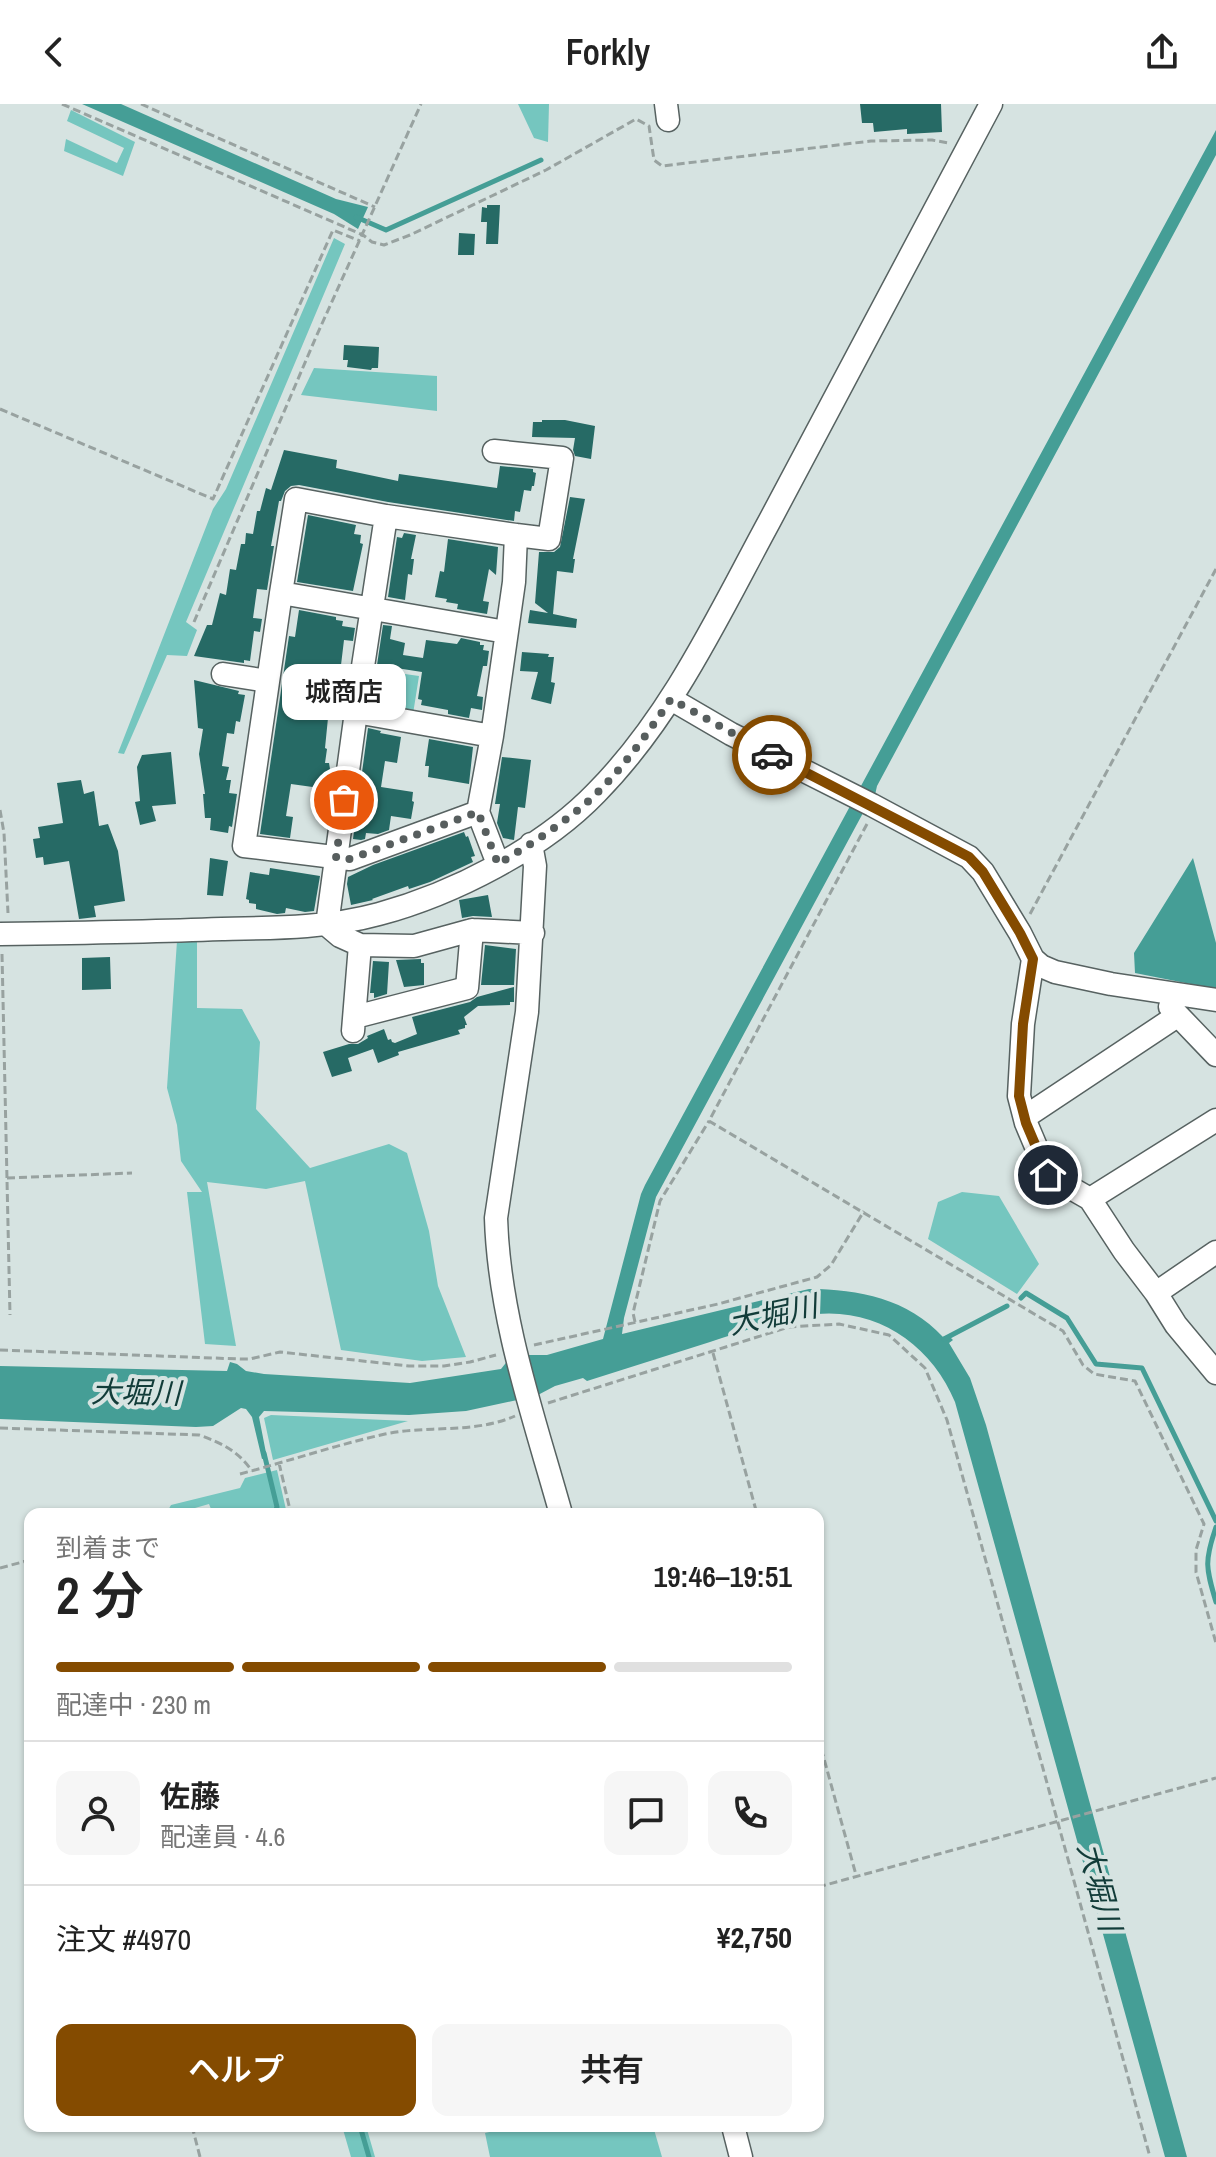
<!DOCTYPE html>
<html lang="ja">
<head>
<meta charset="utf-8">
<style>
  :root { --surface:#fff; --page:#f6f6f6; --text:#222; --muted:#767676; --line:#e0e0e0; --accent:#844b00 }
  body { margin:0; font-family:"Archivo Narrow","Noto Sans JP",sans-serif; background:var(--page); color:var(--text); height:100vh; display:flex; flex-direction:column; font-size:30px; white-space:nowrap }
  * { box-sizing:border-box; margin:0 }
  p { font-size:26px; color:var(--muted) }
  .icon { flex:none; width:44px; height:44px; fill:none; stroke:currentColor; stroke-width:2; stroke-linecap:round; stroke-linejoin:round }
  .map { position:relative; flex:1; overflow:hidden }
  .details { position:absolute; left:24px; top:1404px; width:800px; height:624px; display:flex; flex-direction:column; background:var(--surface); border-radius:16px; box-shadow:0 2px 6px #0004 }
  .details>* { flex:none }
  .pin { position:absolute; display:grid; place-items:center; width:68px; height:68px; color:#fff; margin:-34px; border:4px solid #fff; border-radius:50%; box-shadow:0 2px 8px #0007 }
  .courier { position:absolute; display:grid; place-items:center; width:80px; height:80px; margin:-40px; border:6px solid #844b00; border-radius:50%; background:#fff; color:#222; box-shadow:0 2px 10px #0007 }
  .bubble { position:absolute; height:56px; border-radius:16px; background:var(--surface); box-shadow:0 2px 6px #0004; font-size:26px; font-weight:600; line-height:56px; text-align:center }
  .overview em { font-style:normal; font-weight:600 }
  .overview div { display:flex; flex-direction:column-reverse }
  .overview { display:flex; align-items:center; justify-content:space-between; height:136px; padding:0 32px }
  h1 { font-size:52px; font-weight:600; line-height:60px }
  .bar { display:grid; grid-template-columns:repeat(4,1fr); gap:12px 8px; align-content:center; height:96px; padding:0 32px }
  .bar i { height:10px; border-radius:6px; background:var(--line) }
  .bar .on { background:var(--accent) }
  .bar p { grid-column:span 4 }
  .line { display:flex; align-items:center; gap:20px; padding:0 32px; border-top:2px solid var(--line) }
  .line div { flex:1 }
  .round { display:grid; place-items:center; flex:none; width:84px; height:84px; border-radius:16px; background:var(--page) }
  .action { display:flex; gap:16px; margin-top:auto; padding:16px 32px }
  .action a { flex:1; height:92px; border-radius:16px; background:var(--accent); color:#fff; font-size:32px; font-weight:600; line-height:92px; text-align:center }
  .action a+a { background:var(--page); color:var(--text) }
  header { display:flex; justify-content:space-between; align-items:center; height:104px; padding:0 32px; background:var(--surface); font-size:36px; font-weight:600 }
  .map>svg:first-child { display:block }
  .green { fill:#75c6bf }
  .water { fill:#459e96 }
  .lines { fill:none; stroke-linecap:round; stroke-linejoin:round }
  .stream { stroke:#459e96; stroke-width:5 }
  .building { fill:#266a65 }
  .minor-casing { stroke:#576261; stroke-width:25 }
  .path { stroke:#98a2a0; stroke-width:3; stroke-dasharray:8 4; stroke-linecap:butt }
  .minor { stroke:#fff; stroke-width:22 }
  .done { stroke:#575e5e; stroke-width:8; stroke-dasharray:0 14.4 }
  .route { stroke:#844b00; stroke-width:10 }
  .labels { text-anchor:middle; stroke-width:8; stroke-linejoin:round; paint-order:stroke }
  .water-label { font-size:30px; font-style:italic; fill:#123c39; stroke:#d6e3e1 }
</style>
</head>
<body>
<header><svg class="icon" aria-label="back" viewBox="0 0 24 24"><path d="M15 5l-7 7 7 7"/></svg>Forkly<svg class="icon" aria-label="share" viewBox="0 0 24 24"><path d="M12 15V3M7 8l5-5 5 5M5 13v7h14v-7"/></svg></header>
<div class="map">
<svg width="1216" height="2053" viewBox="0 0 1216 2053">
  <rect width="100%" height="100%" fill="#d6e3e1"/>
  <path class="green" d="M518,0H549L548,38L534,34Z
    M71,6L135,38L123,72L64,47L66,35L117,59L124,44L67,17Z
    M334,134L345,140L186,518L197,526L187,552L167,551L124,650L118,649L213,405L226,385Z
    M314,264L437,272V307L301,291Z
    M370,565L419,572L413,610L372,604L365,594Z
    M177,837L197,838V904L242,905L260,938L256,1005L310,1064L389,1040L407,1049L429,1127L438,1182L466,1253L422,1257L341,1246L305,1077L266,1085L207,1078L236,1242L205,1240L187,1088H202L181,1057L177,1021L167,984Z
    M962,1088L999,1092L1039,1160L1017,1190L928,1135L938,1098Z
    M271,1311L408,1317L273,1356L264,1314Z
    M277,1366L287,1410H213L209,1400L174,1410H166L171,1401L240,1384L245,1374Z
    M342,2022H366L375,2053H351Z
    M515,2022H653L662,2053H490L485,2029Z"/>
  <path class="water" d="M82,0H121L336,95L368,103L358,125L334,110Z
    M1216,26V51L877,682L875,691L863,709L656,1093L624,1214L622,1230L809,1185C859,1185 908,1195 943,1233L948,1231L953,1236L949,1239L970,1274L986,1321L1187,2053H1165L955,1298C932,1242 879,1204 816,1210C779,1214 745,1227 710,1238C669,1251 628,1264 587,1277L583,1274L555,1282L536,1292L466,1307L409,1311L264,1307L259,1313L267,1354L262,1355L252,1313L246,1305L241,1304L213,1322L196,1323L0,1315V1262L227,1267L230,1258L237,1260L246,1267L264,1270L410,1279L501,1265L509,1255L528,1251H547L603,1235L641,1090L645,1081Z
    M1193,754L1216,839V885L1135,869L1134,849Z"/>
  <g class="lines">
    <path class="stream" d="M356,113L386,126L541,56
      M1021,1194L1026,1189L1067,1214L1096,1260L1142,1264L1216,1417
      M944,1235L1007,1202
      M264,1349L277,1403L274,1410
      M1216,1423C1204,1458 1206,1464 1216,1498
      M360,2022L369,2053"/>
  </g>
  <path class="building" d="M860,0H941L942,28L907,30V25L874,28L873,19H862Z
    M487,101H500L498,140H486L487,118H481L482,103L487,104Z
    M459,129L475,130L474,151H458Z
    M344,241L379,243L378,264H372L371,266L347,263L348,256H343Z
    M542,316H565L595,322L591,355L575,352L573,346L575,334L532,333L533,318H542Z
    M284,346L337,356L336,364L398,377L399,370L497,384L500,362L533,365V368L536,369L534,382H532L531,387L524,386L520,408L515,407L514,417L388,398L299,381L291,382L285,387L281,397H279L271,442H274L267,486L257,485L253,514L262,515L260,528L254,527L250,557L244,556V559L194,552L207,521H212L220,489L226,491L230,465L236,466L241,440H245L246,429L253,430L257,407H260L266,384L271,386Z
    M570,393L585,395L573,455H575L573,469L557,467L553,510L577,515L576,524L528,519L530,506L548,509L535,499L539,448H554L560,443Z
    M308,411L356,421L354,430L361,431L360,439L363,440L353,487L297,478Z
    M404,429L416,431L411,455H414L412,471L408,470L405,496L388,493L397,433L402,434Z
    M448,435L498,443L496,471L489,465L483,497L489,498L487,510L457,505L458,500L446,498L447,495L435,493L440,467L444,468Z
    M299,506L336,513V516L343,517L342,522L355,524L353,537L344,536L341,561L349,562L342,605L329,604L325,644L327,645L325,659H329L330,665L327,685L291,680L286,712L293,713L290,734L260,730L289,532L295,533Z
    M383,521L392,522L390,535L405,539L403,551L423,554L426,536L457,540L461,534L480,538V541H484L483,546L489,547L487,562H483L477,592L483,593L482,606L471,604L469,614L448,610V606L421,601L422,596L418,595L422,568L377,561Z
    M522,548L549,550L548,553H554L551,578L555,579L551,600L531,595L538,568L520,567Z
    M194,576L239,587L238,590L245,591L240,618L236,617L234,630L227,629L222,662L229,663L226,676H231L229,689L237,690L232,723L229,722L228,729L210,726L211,714H205L203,690H205L199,650L203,625L198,624Z
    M368,624L381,627L380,629L401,633L397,659L385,657L381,683L413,688L412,697L414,698L411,715L391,712L389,726L378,730L366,729L365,735L361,736L353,735Z
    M429,635L473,643L469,680L428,673L429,662H425Z
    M171,648L176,700L152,702L156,717L140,721L135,698L140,697L137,663L142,651Z
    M502,653L531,656L525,704L518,703L514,736L503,734L497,719L500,700H495Z
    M81,676L84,690L94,687L99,722L108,720L118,747L125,797L94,802L96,813L79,815L69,757L44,761L43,753L36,754L33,735L40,734L38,723L63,719L57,679Z
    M464,728L466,733L468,732L475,752L471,753L473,758L430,778L409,785L408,782L372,795L373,796L351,801L347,780L348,773L373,761Z
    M210,754L228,757L223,792L207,791Z
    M270,764L320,772L314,807L305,808L286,804L285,809L277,810L256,805V800L249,799V796L246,795L250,768L269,771Z
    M488,791L492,813L473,812L462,814L459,796Z
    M485,841L516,845L514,881H481Z
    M110,853L111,885L82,886V854Z
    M421,855V859H424V881L404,883L396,856Z
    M373,857L389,858L387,890L374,894V889H370Z
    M514,883V898H510V901L478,902L464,913L467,921H465V924L458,926L460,930L398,948L399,951L378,959L373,945L348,954L352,967L332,973L323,948L349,940H358L368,934L367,932L384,925L388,936L391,935L392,938L395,939L417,930L412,913L470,898L477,893Z"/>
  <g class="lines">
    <defs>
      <path id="minor" d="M666,0L668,16
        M494,347L562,354L549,435L516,431
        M281,489L506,528
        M223,570L268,577
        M671,595L731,630L872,701L969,753L983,768L1020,829L1033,855L1041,862L1055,868L1111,880L1216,896
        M356,608L492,632
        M478,708L350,755L244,742L281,489L296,395L386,412L516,431L514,478L492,632L478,708L498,760
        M531,740L535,762L527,908L496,1114C499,1215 534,1313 561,1410
        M327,821L356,608L386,412
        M327,821L340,832L360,841L414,842L472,826L533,829
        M0,830C74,829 148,828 222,825C275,824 328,824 379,810C453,790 542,745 596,689C672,612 718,512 769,418C844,279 917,139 991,0
        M1033,855L1023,920L1019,992L1026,1019L1048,1071L1090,1095L1124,1147L1156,1189L1176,1221L1216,1269
        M1170,903L1216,951
        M355,913L467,884L472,826
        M353,927L360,841
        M1025,1013L1177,912
        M1090,1095L1216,1016
        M1156,1189L1216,1148
        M733,2022L741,2053"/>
    </defs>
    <use href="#minor" class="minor-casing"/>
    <path class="path" d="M62,0L363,131L372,138L384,141L410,131L546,66L636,15L649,22L654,56L662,62L871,37L932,36L948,39
      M141,0L375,103
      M0,305L213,395L333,126L360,137
      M194,518L316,233L421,0
      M0,706L4,729L8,809
      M867,720L709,1017L1063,1227L1083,1261L1094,1270L1135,1277L1204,1420L1196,1446V1468L1216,1539
      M1030,810L1216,465
      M2,850L10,1211
      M7,1074L132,1069
      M635,1218L633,1209L660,1097L709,1017
      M534,1241L718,1200L817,1173L831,1161L864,1107
      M0,1246L240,1255H250L280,1248L409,1262H444L470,1258L496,1251
      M713,1249L757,1410
      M548,1299L789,1223L839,1220L889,1231L925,1264L947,1316L1150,2053
      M0,1324L199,1331C222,1339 238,1347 252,1367
      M279,1359L291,1410
      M240,1370C289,1357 336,1341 385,1330C428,1321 474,1330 515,1312
      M0,1464L30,1456
      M818,1633L856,1771
      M818,1783L1216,1674
      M192,2022L200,2053"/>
    <use href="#minor" class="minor"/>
  </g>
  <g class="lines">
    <path class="done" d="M344,696L336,754L350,755L478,708L498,760C531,740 565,719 594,692C623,664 648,629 671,595L772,651"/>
    <path class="route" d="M772,651L952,744L969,753L983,768L1020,829L1033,855L1023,920L1019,992L1026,1019L1048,1071"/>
  </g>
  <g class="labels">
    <g class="water-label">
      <text transform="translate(773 1211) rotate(-12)" y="10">大堀川</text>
      <text transform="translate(136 1289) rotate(1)" y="10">大堀川</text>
      <text transform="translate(1099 1783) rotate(75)" y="10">大堀川</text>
    </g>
  </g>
</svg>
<div class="pin" style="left:344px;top:696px;background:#ea580c"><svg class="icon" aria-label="bag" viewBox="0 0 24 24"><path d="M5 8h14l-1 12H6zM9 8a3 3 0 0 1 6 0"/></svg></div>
<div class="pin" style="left:1048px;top:1071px;background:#1f2937"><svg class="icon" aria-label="home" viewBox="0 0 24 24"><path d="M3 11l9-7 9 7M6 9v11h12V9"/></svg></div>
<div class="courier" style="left:772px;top:651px"><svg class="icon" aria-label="car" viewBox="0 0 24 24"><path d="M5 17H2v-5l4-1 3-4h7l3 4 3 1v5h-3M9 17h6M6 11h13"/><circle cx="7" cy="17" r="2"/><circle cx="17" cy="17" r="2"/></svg></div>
<div class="bubble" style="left:282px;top:560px;width:124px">城商店</div>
<section class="details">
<div class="overview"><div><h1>2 分</h1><p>到着まで</p></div><em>19:46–19:51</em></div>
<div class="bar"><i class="on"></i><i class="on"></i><i class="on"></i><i></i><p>配達中 · 230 m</p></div>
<div class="line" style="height:144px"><a class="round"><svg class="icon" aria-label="person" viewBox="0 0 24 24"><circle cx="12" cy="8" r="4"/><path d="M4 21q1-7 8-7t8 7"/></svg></a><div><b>佐藤</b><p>配達員 · 4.6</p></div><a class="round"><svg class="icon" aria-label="chat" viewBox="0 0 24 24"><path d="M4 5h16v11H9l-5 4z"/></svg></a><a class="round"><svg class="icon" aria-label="phone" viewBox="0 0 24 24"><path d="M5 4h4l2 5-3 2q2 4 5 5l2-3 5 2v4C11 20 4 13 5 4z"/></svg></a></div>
<div class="line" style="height:104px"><div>注文 #4970</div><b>¥2,750</b></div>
<div class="action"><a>ヘルプ</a><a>共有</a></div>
</section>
</div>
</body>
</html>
